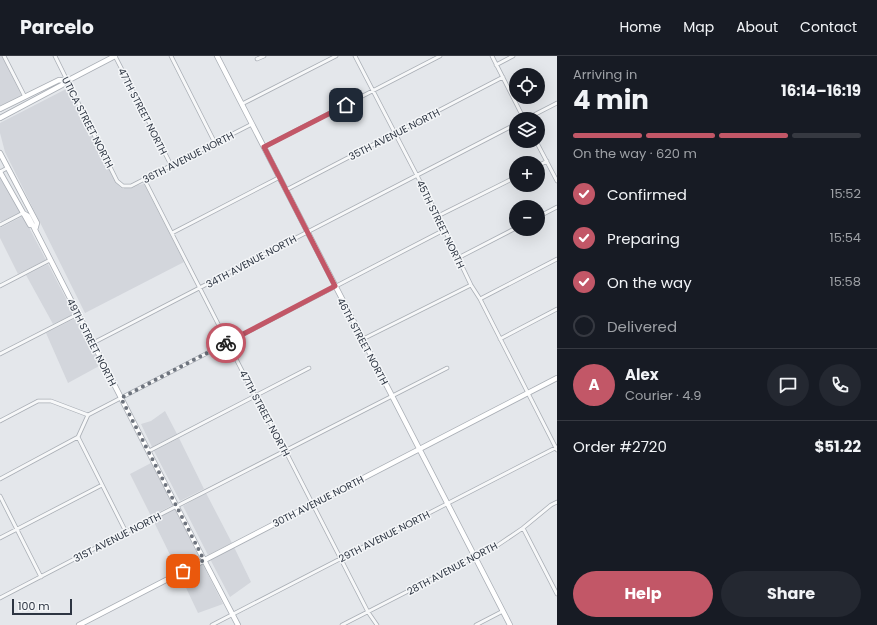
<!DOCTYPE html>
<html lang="en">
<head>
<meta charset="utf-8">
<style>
  :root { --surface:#171b24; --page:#242831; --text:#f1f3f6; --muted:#9ea1a6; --line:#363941; --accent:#c25767 }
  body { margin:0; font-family:Poppins,sans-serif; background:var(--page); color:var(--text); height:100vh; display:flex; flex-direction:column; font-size:15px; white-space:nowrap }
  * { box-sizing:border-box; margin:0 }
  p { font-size:13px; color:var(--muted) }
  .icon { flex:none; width:22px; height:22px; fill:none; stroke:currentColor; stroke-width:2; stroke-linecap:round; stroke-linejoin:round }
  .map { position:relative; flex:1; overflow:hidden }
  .side { display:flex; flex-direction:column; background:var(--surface); width:320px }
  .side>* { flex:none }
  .buttons { position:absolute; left:509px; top:12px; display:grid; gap:8px }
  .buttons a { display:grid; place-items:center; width:36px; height:36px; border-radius:50%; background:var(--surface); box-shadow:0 4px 16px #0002; font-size:20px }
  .scale { position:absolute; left:12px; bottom:10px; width:60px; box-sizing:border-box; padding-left:4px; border:2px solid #2d3542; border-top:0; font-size:11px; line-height:14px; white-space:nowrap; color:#2d3542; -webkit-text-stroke:3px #f4f6f8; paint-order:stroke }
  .pin { position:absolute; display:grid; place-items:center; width:34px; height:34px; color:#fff; margin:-17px; border-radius:8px; box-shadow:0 2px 6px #0006 }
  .courier { position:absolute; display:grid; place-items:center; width:40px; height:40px; margin:-20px; border:3px solid #c25767; border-radius:50%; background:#fff; color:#222; box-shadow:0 1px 5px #0007 }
  .head em { font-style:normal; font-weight:700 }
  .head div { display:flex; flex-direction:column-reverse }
  .head { display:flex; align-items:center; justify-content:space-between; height:68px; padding:0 16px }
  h1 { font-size:26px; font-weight:700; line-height:30px }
  .bar { display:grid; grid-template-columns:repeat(4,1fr); gap:6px 4px; align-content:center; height:48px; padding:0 16px }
  .bar i { height:5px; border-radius:3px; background:var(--line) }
  .bar .active { background:var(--accent) }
  .bar p { grid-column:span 4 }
  .line { display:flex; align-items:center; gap:10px; padding:0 16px; border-top:1px solid var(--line) }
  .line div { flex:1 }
  .round { display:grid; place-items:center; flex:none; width:42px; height:42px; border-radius:21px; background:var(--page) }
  ol { padding:0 16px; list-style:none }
  li { display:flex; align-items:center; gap:12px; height:44px }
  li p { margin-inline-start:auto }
  li .icon { padding:4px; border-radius:50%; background:var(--accent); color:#fff; stroke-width:4 }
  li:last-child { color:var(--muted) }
  li i { width:22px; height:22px; border:2px solid var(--line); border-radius:50% }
  .cta { display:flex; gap:8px; margin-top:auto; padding:8px 16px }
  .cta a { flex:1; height:46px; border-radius:24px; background:var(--accent); color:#fff; font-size:16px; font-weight:700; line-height:46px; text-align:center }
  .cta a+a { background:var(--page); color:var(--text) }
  header { display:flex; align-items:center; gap:24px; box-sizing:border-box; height:56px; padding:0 20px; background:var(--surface); border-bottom:1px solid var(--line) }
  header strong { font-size:19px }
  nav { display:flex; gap:22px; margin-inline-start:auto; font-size:14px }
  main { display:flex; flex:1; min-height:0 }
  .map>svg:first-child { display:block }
  .built { fill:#d3d6dc }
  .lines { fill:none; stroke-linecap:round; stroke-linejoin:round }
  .street-casing { stroke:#a9aeb5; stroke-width:4.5 }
  .secondary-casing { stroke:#a9aeb5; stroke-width:6 }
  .street { stroke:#f7f8f9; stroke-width:3 }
  .secondary { stroke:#fff; stroke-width:4.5 }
  .done { stroke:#6d737d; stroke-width:4; stroke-dasharray:0 7.2 }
  .route { stroke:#c25767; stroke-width:5 }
  .labels { text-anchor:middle; stroke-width:3; stroke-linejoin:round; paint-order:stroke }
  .street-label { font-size:10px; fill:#2d3542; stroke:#f4f6f8 }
</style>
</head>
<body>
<header>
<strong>Parcelo</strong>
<nav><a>Home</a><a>Map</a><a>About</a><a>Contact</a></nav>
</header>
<main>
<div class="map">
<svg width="557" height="569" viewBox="0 0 557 569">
  <rect width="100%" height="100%" fill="#e4e7eb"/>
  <path class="built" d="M0,0H2L22,40L0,51Z
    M68,32L116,126L121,132L124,133V132H132L138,129L144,128L184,206L85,257L5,96L0,77V67Z
    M0,120L20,156L1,166L0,164Z
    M23,160L46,204L18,218L0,182V172Z
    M48,208L74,258L53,268L26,219Z
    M76,262L101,309L68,327L46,277Z
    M165,355L177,378L152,391L141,368L151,365Z
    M179,382L204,433L180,445L154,395Z
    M151,407L173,449L151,460L130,418Z
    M206,437L232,487L208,499L183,450Z
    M175,453L200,503L178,515L153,464Z
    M234,491L251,526L230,541L210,503Z
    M202,507L223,548L198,557L180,519Z"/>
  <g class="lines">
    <defs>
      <path id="street" d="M4,0L25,41
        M55,0L117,125L123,130H131L252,68
        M115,0L171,109
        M171,0L215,87
        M355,0L438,160L471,229L480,243L557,394
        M492,0L524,63
        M257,3L264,0
        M496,9L513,0
        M242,48L336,0
        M526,63L557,47
        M536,85L557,125
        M264,91L440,0
        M538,110L547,105
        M0,116L7,112
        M144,123L255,340L285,394L368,556L377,569
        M286,134L503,21
        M438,160L516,121
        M538,161L557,151
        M0,169L23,157
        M172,177L280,121
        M458,202L516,172
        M0,230L50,204
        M480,243L557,203
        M363,283L471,229
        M500,283L557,253
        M93,287L516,68
        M0,298L78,258
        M0,365L38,345H51L88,359
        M78,381L126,476
        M149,395L309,312
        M0,423L78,381L88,359L444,174
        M0,440L41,521
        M523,472L557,538
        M0,482L102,429
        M0,542L126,476L447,312
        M212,569L557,391
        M342,569L498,489L523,472L551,449L557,446
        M476,569L503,555"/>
      <path id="secondary" d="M217,0L510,569
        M0,53L59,24L67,25
        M0,62L62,29L67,25L115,0
        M0,97L37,167L35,174
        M0,116L30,169
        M23,157L28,160L204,504L238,569
        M79,569L557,322"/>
    </defs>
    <use href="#street" class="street-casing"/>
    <use href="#secondary" class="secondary-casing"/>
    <use href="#street" class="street"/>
    <use href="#secondary" class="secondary"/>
  </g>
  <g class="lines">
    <path class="done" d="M183,515L204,504L121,342L226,287"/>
    <path class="route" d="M226,287L335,230L264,91L346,49"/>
  </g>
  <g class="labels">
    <g class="street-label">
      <text transform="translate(143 55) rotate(63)" y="4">47TH STREET NORTH</text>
      <text transform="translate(88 66) rotate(63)" y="4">UTICA STREET NORTH</text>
      <text transform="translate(394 78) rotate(-27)" y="4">35TH AVENUE NORTH</text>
      <text transform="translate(188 101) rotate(-27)" y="4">36TH AVENUE NORTH</text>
      <text transform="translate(441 168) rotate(64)" y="4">45TH STREET NORTH</text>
      <text transform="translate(251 205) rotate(-28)" y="4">34TH AVENUE NORTH</text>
      <text transform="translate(363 285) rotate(62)" y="4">46TH STREET NORTH</text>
      <text transform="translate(92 286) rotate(63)" y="4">49TH STREET NORTH</text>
      <text transform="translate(265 357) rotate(62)" y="4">47TH STREET NORTH</text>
      <text transform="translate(318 445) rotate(-27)" y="4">30TH AVENUE NORTH</text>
      <text transform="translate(384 480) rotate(-27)" y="4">29TH AVENUE NORTH</text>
      <text transform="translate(117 481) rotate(-27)" y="4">31ST AVENUE NORTH</text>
      <text transform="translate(452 512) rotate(-28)" y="4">28TH AVENUE NORTH</text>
    </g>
  </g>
</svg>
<div class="buttons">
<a><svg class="icon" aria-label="locate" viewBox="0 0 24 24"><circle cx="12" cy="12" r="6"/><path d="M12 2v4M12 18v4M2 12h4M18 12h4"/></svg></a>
<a><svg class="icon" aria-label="layers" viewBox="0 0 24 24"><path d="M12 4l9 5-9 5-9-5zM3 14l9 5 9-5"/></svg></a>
<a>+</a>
<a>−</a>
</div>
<div class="scale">100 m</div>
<div class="pin" style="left:183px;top:515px;background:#ea580c"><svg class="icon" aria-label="bag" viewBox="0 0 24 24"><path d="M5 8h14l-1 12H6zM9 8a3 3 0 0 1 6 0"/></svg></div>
<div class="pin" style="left:346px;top:49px;background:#1f2937"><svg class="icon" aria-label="home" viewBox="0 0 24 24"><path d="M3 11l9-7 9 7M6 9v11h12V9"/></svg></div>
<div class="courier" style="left:226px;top:287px"><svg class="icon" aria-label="bike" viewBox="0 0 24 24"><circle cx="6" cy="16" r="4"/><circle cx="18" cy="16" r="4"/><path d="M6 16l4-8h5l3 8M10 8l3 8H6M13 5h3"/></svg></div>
</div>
<section class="side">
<div class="head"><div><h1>4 min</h1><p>Arriving in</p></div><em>16:14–16:19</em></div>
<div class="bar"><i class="active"></i><i class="active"></i><i class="active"></i><i></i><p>On the way · 620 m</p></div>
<ol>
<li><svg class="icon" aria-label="check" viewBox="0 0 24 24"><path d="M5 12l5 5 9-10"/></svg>Confirmed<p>15:52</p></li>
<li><svg class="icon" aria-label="check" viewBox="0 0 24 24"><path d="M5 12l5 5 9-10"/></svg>Preparing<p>15:54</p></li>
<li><svg class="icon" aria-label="check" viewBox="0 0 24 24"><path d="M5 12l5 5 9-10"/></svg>On the way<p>15:58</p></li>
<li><i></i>Delivered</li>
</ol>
<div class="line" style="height:72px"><b class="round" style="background:var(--accent);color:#fff">A</b><div><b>Alex</b><p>Courier · 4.9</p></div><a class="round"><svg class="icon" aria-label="chat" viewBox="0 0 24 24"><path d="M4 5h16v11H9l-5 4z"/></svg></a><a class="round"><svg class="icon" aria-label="phone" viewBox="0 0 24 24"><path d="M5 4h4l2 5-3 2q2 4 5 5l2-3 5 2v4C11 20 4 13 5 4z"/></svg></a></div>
<div class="line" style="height:52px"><div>Order #2720</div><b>$51.22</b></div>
<div class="cta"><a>Help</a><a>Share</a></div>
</section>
</main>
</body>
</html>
